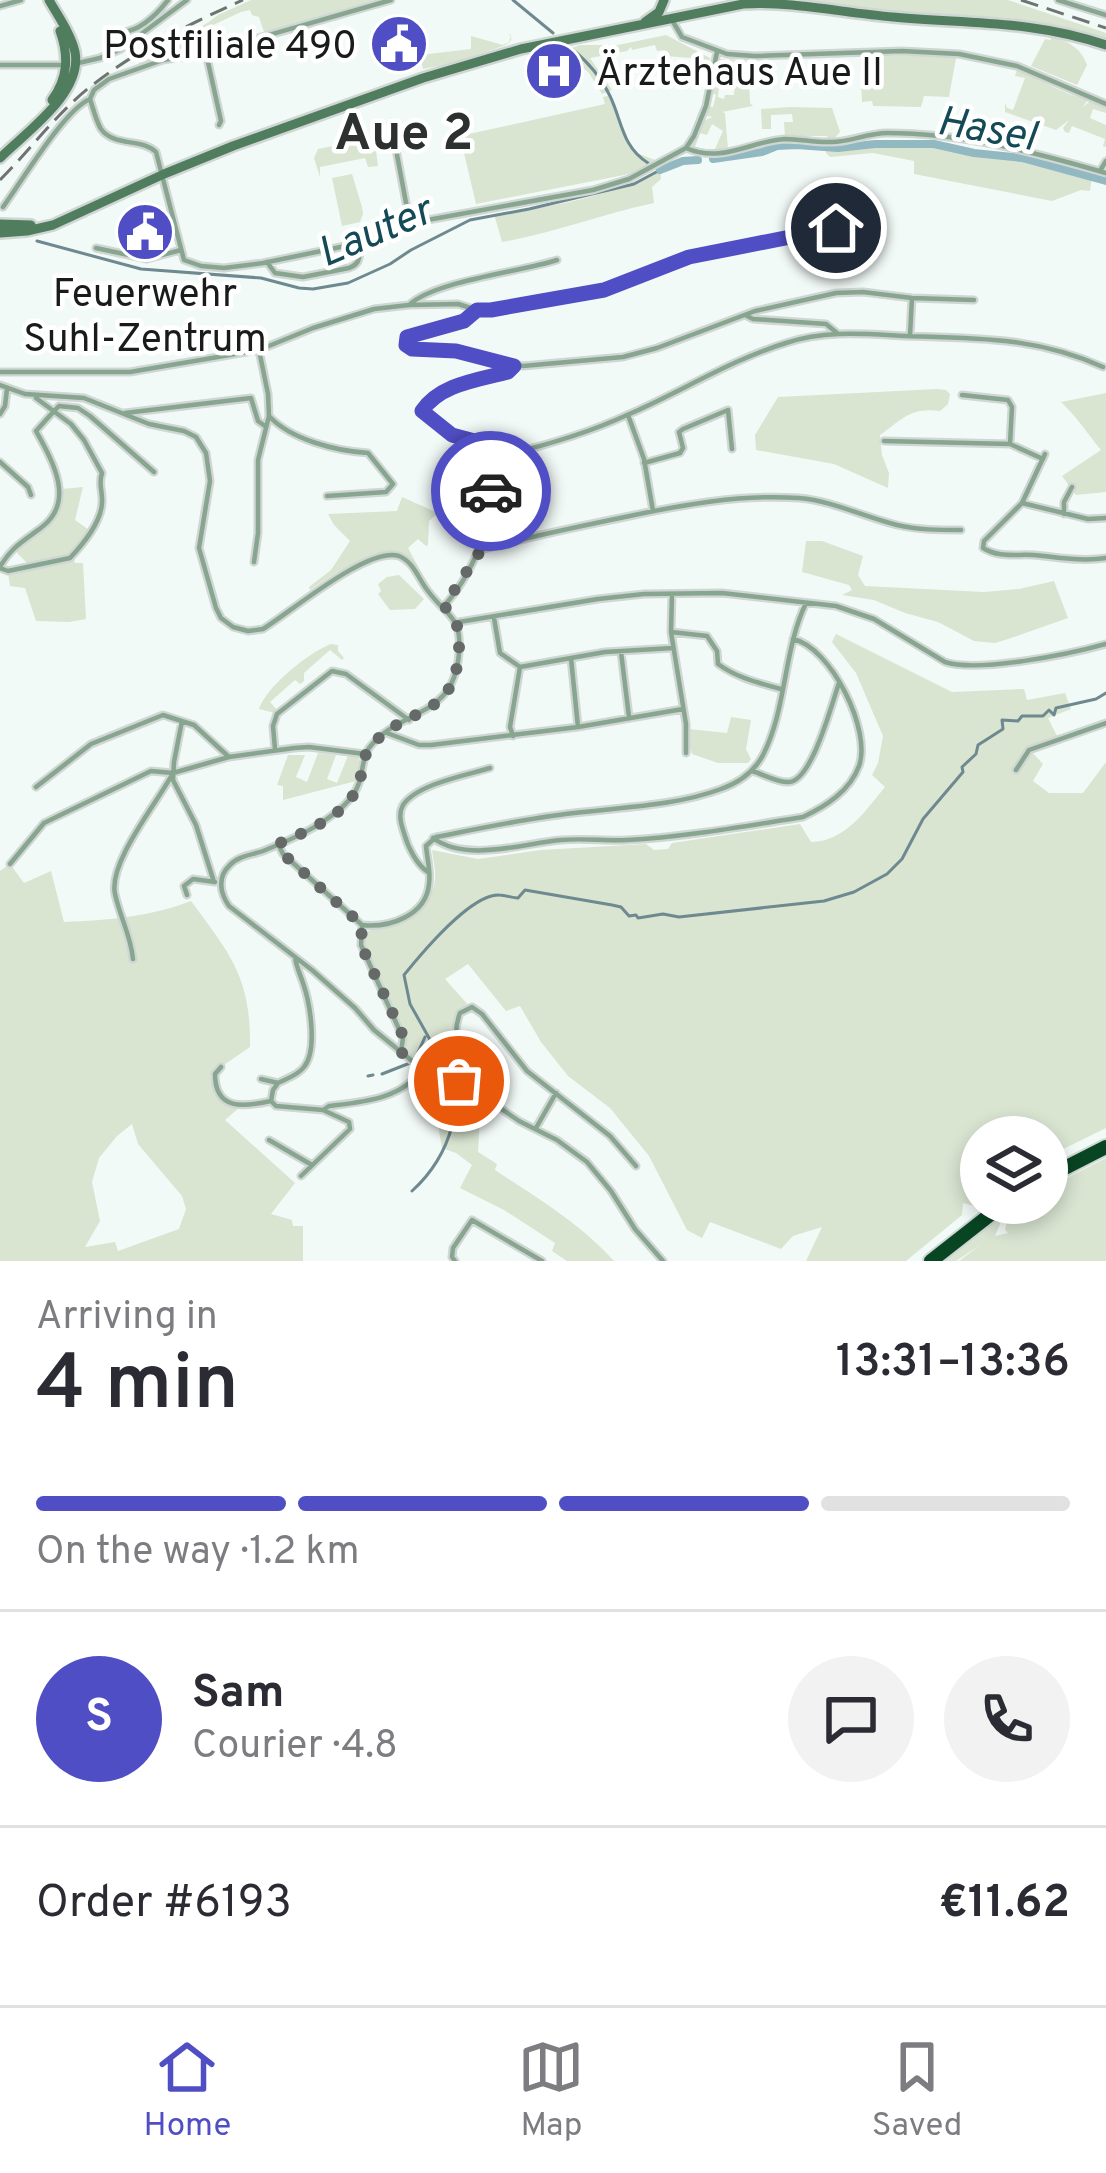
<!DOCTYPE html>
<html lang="en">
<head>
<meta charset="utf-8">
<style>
  :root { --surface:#fff; --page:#f2f2f3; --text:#2b2b33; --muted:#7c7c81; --line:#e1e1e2; --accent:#504ec4 }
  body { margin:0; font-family:Overpass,sans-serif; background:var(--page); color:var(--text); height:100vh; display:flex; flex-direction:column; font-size:45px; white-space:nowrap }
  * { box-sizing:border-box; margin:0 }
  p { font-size:39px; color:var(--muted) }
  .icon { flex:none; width:66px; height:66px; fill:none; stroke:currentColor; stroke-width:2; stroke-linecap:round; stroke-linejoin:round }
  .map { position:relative; height:1261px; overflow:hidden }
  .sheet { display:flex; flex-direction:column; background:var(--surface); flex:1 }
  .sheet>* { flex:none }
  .fabs { position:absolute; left:960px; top:1116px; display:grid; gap:24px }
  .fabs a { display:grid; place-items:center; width:108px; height:108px; border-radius:50%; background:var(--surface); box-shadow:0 6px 18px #0003; font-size:60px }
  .pin { position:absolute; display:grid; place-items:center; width:102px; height:102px; color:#fff; margin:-51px; border:6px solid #fff; border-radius:50%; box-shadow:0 3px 12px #0007 }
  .courier { position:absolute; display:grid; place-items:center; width:120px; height:120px; margin:-60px; border:9px solid #504ec4; border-radius:50%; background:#fff; color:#222; box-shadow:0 3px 15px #0007 }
  .summary em { font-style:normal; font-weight:600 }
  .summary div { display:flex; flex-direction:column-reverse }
  .summary { display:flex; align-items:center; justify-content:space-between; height:204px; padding:0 36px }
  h1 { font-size:78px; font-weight:600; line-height:90px }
  .bar { display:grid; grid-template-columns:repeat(4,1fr); gap:18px 12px; align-content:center; height:144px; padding:0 36px }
  .bar i { height:15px; border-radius:9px; background:var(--line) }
  .bar .active { background:var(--accent) }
  .bar p { grid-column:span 4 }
  .line { display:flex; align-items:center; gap:30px; padding:0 36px; border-top:3px solid var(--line) }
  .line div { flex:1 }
  .round { display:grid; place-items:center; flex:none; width:126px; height:126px; border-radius:63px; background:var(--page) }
  .menu { display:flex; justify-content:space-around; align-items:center; height:168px; border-top:3px solid var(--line); background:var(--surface); font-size:33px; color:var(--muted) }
  .menu a { display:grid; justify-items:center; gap:6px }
  .menu .active { color:var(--accent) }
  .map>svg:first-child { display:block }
  .green { fill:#d9e4d1; fill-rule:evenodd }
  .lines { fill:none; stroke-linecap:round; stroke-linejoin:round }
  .stream { stroke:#6e8990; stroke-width:3 }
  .river { stroke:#92b8c2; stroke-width:8 }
  .minor-casing { stroke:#cfd6d4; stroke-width:9 }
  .secondary-casing { stroke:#cfd6d4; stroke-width:14 }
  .motorway-casing { stroke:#cfd6d4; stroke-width:18 }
  .minor { stroke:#87a58f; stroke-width:4.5 }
  .secondary { stroke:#4f7d5d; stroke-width:9 }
  .motorway { stroke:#084523; stroke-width:14 }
  .rail { stroke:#6f7371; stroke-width:3; stroke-dasharray:18 9; stroke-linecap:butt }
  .done { stroke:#656967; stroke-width:12; stroke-dasharray:0 21.6 }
  .route { stroke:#504ec4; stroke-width:15 }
  .labels { text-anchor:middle; stroke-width:9; stroke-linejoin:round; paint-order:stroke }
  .poi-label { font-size:39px; fill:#191b1a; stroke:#fff; text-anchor:end }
  .water-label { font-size:42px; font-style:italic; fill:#144a56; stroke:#fff }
  .district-label { font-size:51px; font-weight:bold; fill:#2c3130; stroke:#fff }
</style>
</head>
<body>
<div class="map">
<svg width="1106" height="1261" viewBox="0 0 1106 1261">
  <rect width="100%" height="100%" fill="#f2faf7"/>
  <path class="green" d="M251,0H375L264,32L259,17L252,15L250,10L241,12L183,39L191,50L140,66L137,60C161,47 201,30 218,15Z
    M777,0H1008L1106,33V40L1054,26L1008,18L886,12Z
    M508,33L511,35C513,43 506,43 506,45L454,63L423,69L420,55L471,49V36L503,45L509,42L511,36Z
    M666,35L710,58L709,63L691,58L666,56L665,50L657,51L655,45L632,50L631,47L627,51L590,58L612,90L602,94L589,73L564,51L580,45H618Z
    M1051,38C1067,39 1082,49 1087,65L1077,85L1031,66L1045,39L1051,40Z
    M925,55L956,58L949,97L924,96L921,107L873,106L872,101L862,102L860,57Z
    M720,59H726L721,64L718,97L724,99L725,95H734L736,66L728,64L729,59L752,61V64L744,65L745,75L753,74L754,79L749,80L750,103L753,106L722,112L725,113L728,149L714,151L723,131L712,124L707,135L700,133L695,147L706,149H695L692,145L705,120L713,117L707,116L709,107H713L716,95L712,93Z
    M1017,70C1041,79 1062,94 1088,100L1082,108L1090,101L1106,108V113L1093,109L1090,118L1106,125V147L1103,146L1105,139L1072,126L1069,133L1065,132L1063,128L1069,120L1056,130L1005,112V103L1007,108L1013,110L1025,78L1015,76Z
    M611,95L631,147L637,153L655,160L629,174L476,204L460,136L605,104L603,97Z
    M790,107L832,108L840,132L834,139H828L827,136H785L784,122H793L792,114L771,115V129H762L761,109Z
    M362,140L365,153L376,151L378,166L368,167L365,158L320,167V177L314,158L318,149Z
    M917,143L1022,158L1092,177L1090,191L1081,190L1052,201L914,174V161L873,153L830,157L826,153V148Z
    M660,170L661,179L652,187L654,203C602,214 554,233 502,242L494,214C549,208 611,196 660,170Z
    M352,174L362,207L363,214L360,222L342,226L332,178Z
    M937,389L946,390L950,394L948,404L940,411C910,407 903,419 880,435L882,455L889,473L888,488L834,464L756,450L755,435L778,397Z
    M1106,393V492L1076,495L1062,476L1101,450C1087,433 1077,417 1061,402Z
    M83,487L75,520L92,532L74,559L75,563H83L86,619L69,622L36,621L25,588L10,586L8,573L30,566L14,550C40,528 61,529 62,489Z
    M402,497L438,513L429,521L428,545L426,546L418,539L408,548L426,581C422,576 416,564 409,558C385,538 331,576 310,590L309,587L331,570L350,541L334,525L328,514L397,511Z
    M806,541H822L863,556L858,575L865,586L984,592L1019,589L1054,581L1068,618L1008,639L995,643L974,641L938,622L905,613L874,600L842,595L852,590L849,585L802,572Z
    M399,575L424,599L415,609L390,610L378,594L381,591L378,584L387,577Z
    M836,634L952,692L1024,689L1027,700L1065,693L1071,709L1048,718L1057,736L1028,748L1043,764L1033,781L1049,793H1083L1106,762V1128L1047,1157V1137H981V1201L974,1206L963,1203L962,1215L906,1261H806L822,1227L793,1236L781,1249L710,1222L702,1238L687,1230L649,1156L610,1108L568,1076L541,1042L520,1006L506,1011L468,964L445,979L471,1008L461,1014L457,1025L463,1066L451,1069L446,1075L474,1090L480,1116L478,1152L497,1164L495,1170C536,1197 581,1224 614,1261H567L552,1251L555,1243L504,1210L460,1188L472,1165L456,1153L442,1148L437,1119L417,1078L422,1069L406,1052C409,1024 366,969 363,933C373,928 381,929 391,926C412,921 433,902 435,879C436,870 433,859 432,850L478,859L541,850L646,844L654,850L668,849L672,843L800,824L811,842C846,841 864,812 885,787L872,775L878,763L883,736L856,673L832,642Z
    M331,644L338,645V651L344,658L342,660L330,650L304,673V681L300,684L295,680L270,702L277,710L275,713L259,709C266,687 309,652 331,644Z
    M731,717L751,720L746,749L751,759L748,763H718L692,754L689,744V729L727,733Z
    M318,753L336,755L327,779L337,783L349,753L360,756L356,781L283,800V786L277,785L288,755H305L296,777L307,782Z
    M10,864L24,883L51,871L64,922C109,920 149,917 191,901C231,955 251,978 250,1047L218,1069L214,1079L222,1095L240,1107L225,1120L295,1183L271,1214L292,1220L293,1226H303V1261H0V871ZM132,1124L138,1144L182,1196L186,1209L179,1229L118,1251L115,1242L85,1247L100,1221L92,1182L99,1158L117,1136Z
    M1106,1158V1261H959L980,1245L956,1261H939L993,1219H998L1000,1224L995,1236L1008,1233L1005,1230L1009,1210L1021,1203H1047V1188Z"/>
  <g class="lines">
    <path class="stream" d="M513,0L553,33
      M572,49C588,62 601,77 610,96C622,121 622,147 648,163
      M37,241L141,269L261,278L299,288L313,289L348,283L390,264L411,250L470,220L529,209L634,184L660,170
      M416,1057L425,1037
      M434,1069L433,1062L436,1059L433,1045L410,1004L404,975C421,954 471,894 499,895C506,895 512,898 518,898L525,890L612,905L621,907L629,916L636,915L638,918L663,914L679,917L824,901L854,892L887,874L902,859L923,819L963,772L962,767L976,754L978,745L1003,729L1002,720L1018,721L1022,716H1043L1049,710L1054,715L1056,708L1096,699L1106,693
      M382,1074L410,1063
      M368,1076L373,1075
      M412,1191C433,1172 445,1152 452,1126"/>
    <path class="river" d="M713,159L762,152L777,146L797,145L838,148L875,144H934L974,153L1022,158L1106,181
      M660,170L683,161L698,160"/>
    <defs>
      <path id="minor" d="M1058,0L1106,15
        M0,6L21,0
        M672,20L682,37L727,54L754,56L902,51L959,54L1017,66L1106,104
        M123,32C141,30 157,14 168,0
        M206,53L221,121L219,125
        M74,64L100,58L121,49L187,0
        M0,65H63
        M90,99C93,108 96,121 101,129C114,147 142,138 156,152L184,260L201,266L224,268L263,263L360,243L422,221L593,190L629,179L686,148L694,136L706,106L717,52
        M391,123L410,224
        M686,148C722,164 750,141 785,139C801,139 816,143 832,142C850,142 868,133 887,133C963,133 1033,152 1106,173
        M1100,171L1106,161
        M3,207C22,181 64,110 90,99L94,90L109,79L163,60L206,53L391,0
        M96,248L147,259L181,250
        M267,262L275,273L303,277L349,268C361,264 361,254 357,243
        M409,305C434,281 520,272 557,260
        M477,310L464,321L407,337L406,345L412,349H439L523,366L623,357L657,348L755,311L836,293L863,292L912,298L974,300
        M747,316L753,319L826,324L837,333
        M910,335L912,298
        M0,372H130L259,350L313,328L374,309L409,305L458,304L477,310H491L604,290L689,257L850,227
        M0,385L25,394L84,398L149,424L184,431L196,437L206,453L210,481L199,548L216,608L221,618L233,627L248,631L263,629C291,612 368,546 399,556C414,562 419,580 428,591C447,617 462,615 459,653C454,720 401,707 369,748C362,759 363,772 359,783C353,801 336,813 321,823C304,834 283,843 263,851C252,855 238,856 230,865C217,877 220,893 229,906L312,970L355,1008L374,1030L422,1069L461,1081L519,1121L557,1140L587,1162L611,1191L635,1229L663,1261
        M962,395L1008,400L1012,407L1010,444
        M55,410L59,406L78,408L90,416L154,472
        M125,413L251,398L258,421L265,426
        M0,414L5,406L7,389
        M628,415L644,459L653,511
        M269,416C291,440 337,451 368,453L393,484L386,492L327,496
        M884,441L1010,444L1043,459
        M1045,454L1022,503L984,541L983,548C999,558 1015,554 1033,555C1058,557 1081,562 1106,558
        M496,457C540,447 586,434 627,415C681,392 730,360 786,343C826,330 864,334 905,336C977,338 1036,337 1103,367
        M0,462L28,487L31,495
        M644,463L680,453L683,448L679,432L683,429L728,410L732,449
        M1022,503L1088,519L1106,518
        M1064,514V502L1072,487
        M480,550C528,537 576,527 625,517C681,505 741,494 799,498C833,501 864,517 897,525C918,530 939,530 961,530
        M254,562L258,533V460L269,416L268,394L259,350
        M0,567C11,547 25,540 42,527C76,501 52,460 36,431L55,410
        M0,568L8,571L70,558C83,544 101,523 102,503C103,491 98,485 102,473L84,440L71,424L36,398
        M672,594L671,632L686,724V753
        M444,606C482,564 496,505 495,449C468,430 449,442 422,411C441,383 478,381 508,372L513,366
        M494,618L500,653L520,667
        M459,622L598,599L644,594L722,593L836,606L874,619L945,662C978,673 1070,654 1106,644
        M671,632L707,636L717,651L718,664C737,678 759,683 781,689
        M621,652L629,717
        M571,658L578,727
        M520,667L605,652L673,648
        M182,721L174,762L173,780L196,825L214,882
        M387,733L419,745H431L578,727L683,709
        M513,736L510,727L520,667
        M275,749L273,726L277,714L332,671L346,674L409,720
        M1016,770L1029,750L1106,723
        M752,771C763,774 778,783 789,782C812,781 832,703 839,683
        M36,787L91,744L163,715L194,725L229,757
        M433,838C467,863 524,843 561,840C583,838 605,841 627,840C686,837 745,826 803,817C826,806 850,791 859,766C872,731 831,647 793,639
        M279,846L283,854L362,925L361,945L403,1038L401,1052
        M10,864L44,823L151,771L173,773L229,757L294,748L309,747L365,754
        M428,872C417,865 408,848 404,833C401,824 398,814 403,805C417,784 467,775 490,768
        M187,895L184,886L193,879L215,882
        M362,925C389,928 426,916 429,884C431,872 427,858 426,846L436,837C482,828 528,818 574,813C622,807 675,806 721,789C738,783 754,772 763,755C787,708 783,651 806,603
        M133,959C131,936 120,917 115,894C108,862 158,802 173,773
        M221,1067L215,1074C215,1111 244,1107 271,1101
        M261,1079L278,1083
        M280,1082C288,1078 298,1075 304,1067C318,1050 310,1003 303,983C300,974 296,966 295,957
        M278,1083L273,1090L271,1101L276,1106L323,1110L329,1106C362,1102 403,1099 422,1069
        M471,1087C461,1064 450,1038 460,1013L472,1007L482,1014L527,1071L610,1136L636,1166
        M536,1128L556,1093
        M269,1140L312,1165
        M301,1176L350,1129L349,1122L323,1110
        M455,1261L452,1257L453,1248L472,1220L542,1261"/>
      <path id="secondary" d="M645,22L659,12L664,0
        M52,100C68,78 69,56 60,31
        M0,158C26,132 83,93 75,52C71,34 58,16 49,0
        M0,224L31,225
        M0,233L27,231L53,225L164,174L233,146L423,78L521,49L743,4C793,1 843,13 893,17C969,24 1032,20 1106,45"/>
      <path id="motorway" d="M1047,1177L1106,1147
        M931,1261L1005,1203"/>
    </defs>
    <use href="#minor" class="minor-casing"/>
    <use href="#secondary" class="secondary-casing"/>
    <use href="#motorway" class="motorway-casing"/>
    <use href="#minor" class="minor"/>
    <use href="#secondary" class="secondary"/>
    <use href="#motorway" class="motorway"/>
    <path class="rail" d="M1021,0L1106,28
      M0,180C30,150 57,113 90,87C135,51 191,23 243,0"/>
  </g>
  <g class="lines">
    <path class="done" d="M459,1081L422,1070L401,1052L404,1038L361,945L362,925L283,854L278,844C306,831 348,816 359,783C363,771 362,758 370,747C406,704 456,722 459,648C460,630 457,619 444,606L481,550L491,491"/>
    <path class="route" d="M491,491L496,457L493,446L452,435L422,411C440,384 478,380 508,372L514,366L456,351L412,349L406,345L407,337L464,321L477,310H491L604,290L689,257L836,228"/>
  </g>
  <defs>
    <symbol id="civic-disc" viewBox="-11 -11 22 22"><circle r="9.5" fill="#504ec4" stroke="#fff"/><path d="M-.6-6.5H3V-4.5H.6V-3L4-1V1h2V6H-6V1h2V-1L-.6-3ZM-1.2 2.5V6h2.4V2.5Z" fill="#fff"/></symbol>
    <symbol id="hospital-disc" viewBox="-11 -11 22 22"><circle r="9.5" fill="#504ec4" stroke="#fff"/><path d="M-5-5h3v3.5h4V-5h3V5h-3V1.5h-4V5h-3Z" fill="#fff"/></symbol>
  </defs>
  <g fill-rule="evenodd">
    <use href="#civic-disc" x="366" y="11" width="66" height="66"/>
    <use href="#hospital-disc" x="521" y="38" width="66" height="66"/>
    <use href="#civic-disc" x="112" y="199" width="66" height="66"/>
  </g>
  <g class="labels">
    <g class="poi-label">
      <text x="357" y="58">Postfiliale 490</text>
      <text x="596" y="85" text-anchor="start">Ärztehaus Aue II</text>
      <text x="145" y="306" text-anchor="middle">Feuerwehr<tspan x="145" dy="45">Suhl-Zentrum</tspan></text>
    </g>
    <g class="water-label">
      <text transform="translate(987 127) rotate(10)" y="15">Hasel</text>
      <text transform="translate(374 230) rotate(-23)" y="15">Lauter</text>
    </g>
    <g class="district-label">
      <text x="404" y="149">Aue 2</text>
    </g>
  </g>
</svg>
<div class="fabs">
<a><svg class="icon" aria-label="layers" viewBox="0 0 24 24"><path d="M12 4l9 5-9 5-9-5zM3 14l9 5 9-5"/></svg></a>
</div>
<div class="pin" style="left:459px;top:1081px;background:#ea580c"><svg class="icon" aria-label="bag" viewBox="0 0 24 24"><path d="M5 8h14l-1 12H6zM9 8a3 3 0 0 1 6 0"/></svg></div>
<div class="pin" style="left:836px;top:228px;background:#1f2937"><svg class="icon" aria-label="home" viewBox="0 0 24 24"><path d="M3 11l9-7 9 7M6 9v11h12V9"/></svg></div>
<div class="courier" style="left:491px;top:491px"><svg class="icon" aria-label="car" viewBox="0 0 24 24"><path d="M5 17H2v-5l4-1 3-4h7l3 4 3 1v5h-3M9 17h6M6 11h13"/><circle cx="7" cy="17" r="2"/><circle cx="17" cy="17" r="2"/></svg></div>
</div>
<section class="sheet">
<div class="summary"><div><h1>4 min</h1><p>Arriving in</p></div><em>13:31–13:36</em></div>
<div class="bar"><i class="active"></i><i class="active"></i><i class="active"></i><i></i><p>On the way · 1.2 km</p></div>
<div class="line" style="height:216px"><b class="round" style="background:var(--accent);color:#fff">S</b><div><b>Sam</b><p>Courier · 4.8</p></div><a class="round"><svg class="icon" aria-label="chat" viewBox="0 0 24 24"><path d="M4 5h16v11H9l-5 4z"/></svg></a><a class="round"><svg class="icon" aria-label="phone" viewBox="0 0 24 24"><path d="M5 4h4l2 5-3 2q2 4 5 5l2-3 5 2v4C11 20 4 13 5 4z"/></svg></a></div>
<div class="line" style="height:156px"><div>Order #6193</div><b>€11.62</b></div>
</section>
<nav class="menu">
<a class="active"><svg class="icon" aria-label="home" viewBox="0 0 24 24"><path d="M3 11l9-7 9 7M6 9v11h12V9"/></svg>Home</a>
<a><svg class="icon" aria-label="map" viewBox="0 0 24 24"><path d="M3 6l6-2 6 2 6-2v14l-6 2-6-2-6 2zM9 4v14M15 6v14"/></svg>Map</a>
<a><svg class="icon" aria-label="saved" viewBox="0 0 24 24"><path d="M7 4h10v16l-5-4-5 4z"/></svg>Saved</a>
</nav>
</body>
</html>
